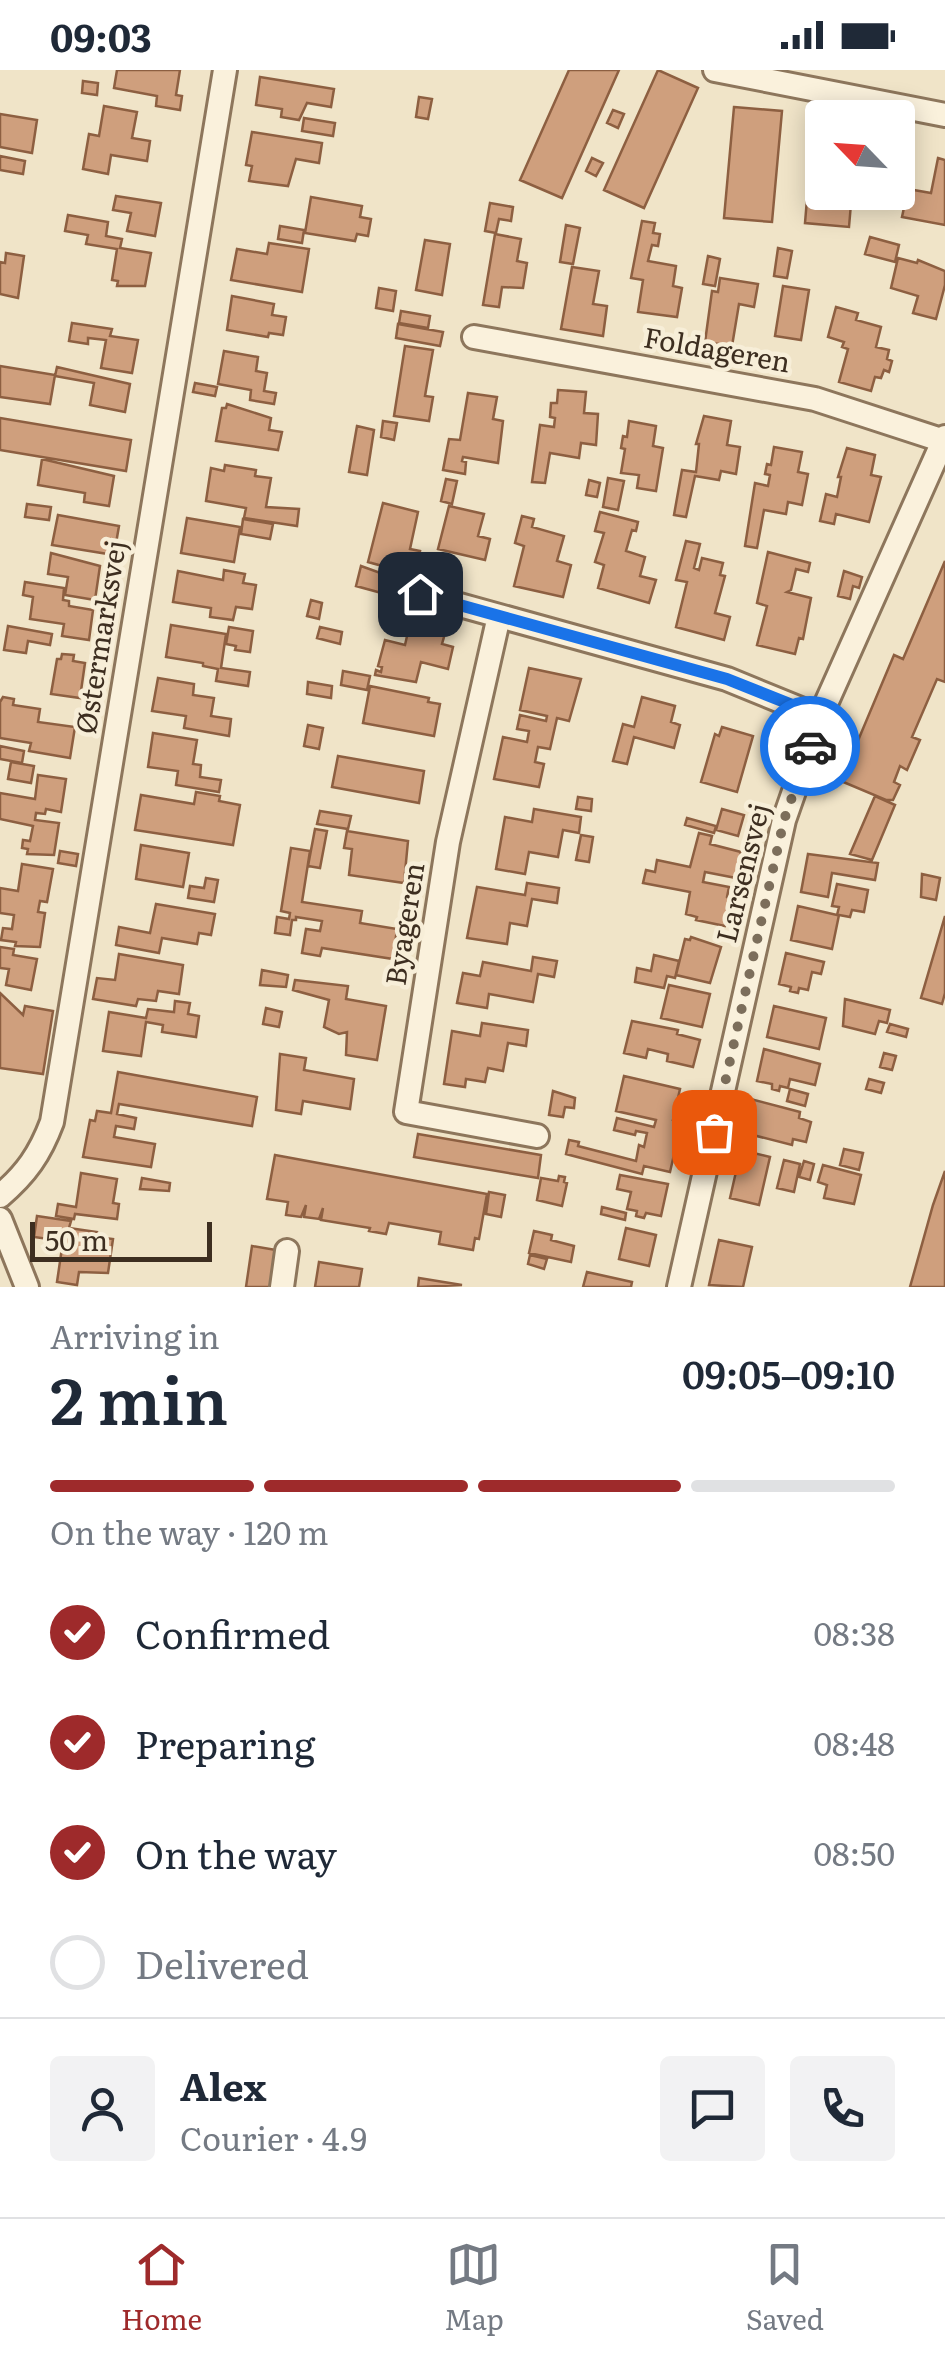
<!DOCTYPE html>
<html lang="en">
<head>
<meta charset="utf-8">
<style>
  :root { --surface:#fff; --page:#f2f2f3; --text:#1f2937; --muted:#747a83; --line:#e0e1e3; --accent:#9e2a2b }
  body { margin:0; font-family:Literata,serif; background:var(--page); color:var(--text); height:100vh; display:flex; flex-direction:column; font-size:38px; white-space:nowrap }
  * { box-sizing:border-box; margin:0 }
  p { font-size:32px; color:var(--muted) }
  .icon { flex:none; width:55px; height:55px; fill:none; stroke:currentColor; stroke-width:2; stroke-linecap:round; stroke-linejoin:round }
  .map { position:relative; height:1217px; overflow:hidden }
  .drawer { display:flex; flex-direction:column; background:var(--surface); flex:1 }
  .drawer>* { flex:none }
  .needle { width:65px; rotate:295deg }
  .buttons { position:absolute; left:805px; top:30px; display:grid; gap:20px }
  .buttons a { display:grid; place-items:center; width:110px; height:110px; border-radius:10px; background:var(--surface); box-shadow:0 5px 25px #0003; font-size:50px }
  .scale { position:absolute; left:30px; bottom:25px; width:182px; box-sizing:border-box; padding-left:10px; border:5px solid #3d2e20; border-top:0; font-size:28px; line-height:35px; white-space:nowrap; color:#3d2e20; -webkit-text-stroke:8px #f7eed8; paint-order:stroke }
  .pin { position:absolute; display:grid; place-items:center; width:85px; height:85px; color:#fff; margin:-42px; border-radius:20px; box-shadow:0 5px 15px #0006 }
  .courier { position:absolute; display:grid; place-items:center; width:100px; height:100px; margin:-50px; border:8px solid #1a73e8; border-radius:50%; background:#fff; color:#222; box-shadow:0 2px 12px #0007 }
  .headline em { font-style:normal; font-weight:600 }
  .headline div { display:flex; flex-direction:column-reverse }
  .headline { display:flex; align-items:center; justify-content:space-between; height:170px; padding:0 50px }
  h1 { font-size:65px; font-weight:600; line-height:75px }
  .bar { display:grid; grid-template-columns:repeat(4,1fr); gap:15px 10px; align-content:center; height:120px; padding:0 50px }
  .bar i { height:12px; border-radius:8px; background:var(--line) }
  .bar .current { background:var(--accent) }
  .bar p { grid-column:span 4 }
  .line { display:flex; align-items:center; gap:25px; padding:0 50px; border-top:2px solid var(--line) }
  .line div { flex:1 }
  .round { display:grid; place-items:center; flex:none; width:105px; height:105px; border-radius:10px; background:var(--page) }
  ol { padding:0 50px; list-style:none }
  li { display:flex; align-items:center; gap:30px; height:110px }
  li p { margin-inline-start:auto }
  li .icon { padding:10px; border-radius:50%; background:var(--accent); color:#fff; stroke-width:4 }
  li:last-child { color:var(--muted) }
  li i { width:55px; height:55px; border:5px solid var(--line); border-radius:50% }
  .status { display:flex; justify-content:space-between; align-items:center; height:70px; padding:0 50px; background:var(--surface); direction:ltr }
  .status svg { height:28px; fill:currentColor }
  .dock { display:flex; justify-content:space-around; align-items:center; height:140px; border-top:2px solid var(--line); background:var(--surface); font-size:28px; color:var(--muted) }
  .dock a { display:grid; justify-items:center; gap:5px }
  .dock .current { color:var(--accent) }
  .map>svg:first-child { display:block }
  .building { fill:#cf9f7d; stroke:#8d5f41; stroke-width:2.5 }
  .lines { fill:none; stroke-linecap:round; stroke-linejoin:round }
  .minor-casing { stroke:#8d765c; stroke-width:28 }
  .minor { stroke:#faf1dc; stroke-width:22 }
  .done { stroke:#7c6e5b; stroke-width:10; stroke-dasharray:0 18 }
  .route { stroke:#1a73e8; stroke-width:12 }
  .labels { text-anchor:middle; stroke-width:9; stroke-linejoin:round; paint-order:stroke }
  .street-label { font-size:28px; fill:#3d2e20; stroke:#f7eed8 }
</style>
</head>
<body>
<div class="status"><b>09:03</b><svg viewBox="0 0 49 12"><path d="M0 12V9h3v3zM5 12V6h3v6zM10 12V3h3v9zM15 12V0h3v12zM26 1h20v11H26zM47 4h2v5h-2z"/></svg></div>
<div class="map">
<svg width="945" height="1217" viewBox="0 0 945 1217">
  <rect width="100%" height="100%" fill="#f0e4c8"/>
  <path class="building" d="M117,0H180L176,25L182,26L180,40L156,36L157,26L114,18Z
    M569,0H619L562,128L520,110Z
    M658,0L698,18L644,138L604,120Z
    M260,7L334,19L331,37L307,33L299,50L281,47L282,39L256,35Z
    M83,11L98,13L97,25L82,23Z
    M419,27L432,29L428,49L416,47Z
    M104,36L137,42L132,68L150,71L147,91L111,85L108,104L83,99L89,64L99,66Z
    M734,37L782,41L772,152L724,148Z
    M613,40L624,44L618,58L607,53Z
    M0,44L37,50L32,83L0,77Z
    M814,45L845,48H822V122H852L849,157L805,153Z
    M304,48L335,53L333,66L302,61Z
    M252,62L322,73L319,93L296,89L288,116L249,111L252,96L246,95Z
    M0,86L25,91L23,104L0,100Z
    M592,88L603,93L596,106L586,101Z
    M938,88L945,90V155L902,147L908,119L931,123Z
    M116,126L161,133L155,166L127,161L131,143L113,140Z
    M311,127L362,136L360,147L371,149L368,166L357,164L355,171L305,163Z
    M490,133L513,137L511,151L499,149L496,163L485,161Z
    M68,145L108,152L106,166L122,169L120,178L151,183L145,216H117L118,211L112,210L117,179L86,174L88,165L65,161Z
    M642,151L655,153L653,163L660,164L658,176L652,175L648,191L676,196L673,216L682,218L677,247L638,242L643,210L631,208Z
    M566,155L580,158L573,194L560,192Z
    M280,156L304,160L302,173L278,169Z
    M495,164L521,169L517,191L527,193L523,218L502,217L499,237L483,235Z
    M870,167L899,175L895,192L865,184Z
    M425,170L450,174L442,225L416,220Z
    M269,173L309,179L302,222L231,210L237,179L267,184Z
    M778,178L792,181L787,208L774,206Z
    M6,183L24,186L18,228L0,224V192L5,193Z
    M708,186L720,189L715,216L703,214Z
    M898,188L917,193L918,190L945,201V215L936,249L913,243L918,226L891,218Z
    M572,197L599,201L593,234L607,236L603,266L561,259Z
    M720,208L758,214L754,237L739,234L732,276L705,272L712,221L718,222Z
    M783,216L809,220L801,270L775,266Z
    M379,218L396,221L393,241L376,238Z
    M232,226L274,234L272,245L286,247L283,265L269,263L268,267L227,260Z
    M836,237L858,243L856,250L881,257L876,277L889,280L887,289L892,291L889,302L884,300L881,308L875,307L871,321L839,312L848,279L842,277L844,272L828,267Z
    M401,241L430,246L428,258L399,253Z
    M72,253L112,259L110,266L138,270L132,303L101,298L106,270L88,268V274L69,271Z
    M398,254L443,262L440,276L396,268Z
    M405,276L433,280L425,326L433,327L429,351L394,346Z
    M224,281L258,287L256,301L267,303L264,321L276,323L274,334L250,330L251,320L218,314Z
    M0,296L55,305L50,334L0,327Z
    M57,297L130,314L125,342L90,335L94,313L55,306Z
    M195,313L217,317L215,326L193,322Z
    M558,320L586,322L584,343L598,344L596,375L581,373L579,388L550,383L545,413L532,412L540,355L554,357L555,348L550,347L551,333H557Z
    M468,323L497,327L493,349L503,351L498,393L463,387L462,391L466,392L465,404L443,400L449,369L460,370Z
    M227,334L271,348L269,360L282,362L278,380L216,371L222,338H226Z
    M704,346L731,351L727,375L740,377L736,404L721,401L719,410L695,406L686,447L674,445L682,400L696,402L699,374H696Z
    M0,348L131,370L126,401L0,380Z
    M383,351L397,353L394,370L381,367Z
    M629,351L656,356L653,376L663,378L656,421L637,418L639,405L621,403L625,379L621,378L623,366L627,367Z
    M357,356L374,360L367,405L349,402Z
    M774,377L802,382L798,402L808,404L802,435L788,432L786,444L764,440L757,478L745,476L755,413L768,416L770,405L765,404L767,394L771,395Z
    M847,378L875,385L871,405L881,407L869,452L836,444L834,454L820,451L826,424L837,427L841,407H838Z
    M42,389L114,406L109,436L84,432L85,423L38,415Z
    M225,395L256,400L255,406L271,408L266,437L299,439L297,456L244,448L246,438L206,431L211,398L224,401Z
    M608,408L624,411L618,440L603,437Z
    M446,409L457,411L452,434L441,431Z
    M589,410L600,413L597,427L586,425Z
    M383,433L418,442L410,479L420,481L415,505L368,492Z
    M27,434L51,437L49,450L25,447Z
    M449,436L484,444L478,466L490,469L485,490L438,479Z
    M600,442L638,452L636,461L632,460L626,481L645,487L640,506L656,510L649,533L598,518L604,495L595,492L604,463L595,461Z
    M58,445L119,456L114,485L52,475Z
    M522,446L534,449L532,457L564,466L557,491L571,495L563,527L514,516L524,476L515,473Z
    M187,448L240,457L234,492L181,483Z
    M243,449L273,454L270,469L241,464Z
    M686,471L700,474L694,498L699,500L702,488L723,493L720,505L725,506L715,543L730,547L724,570L676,557L687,512L676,510Z
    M768,482L810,493L808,502L796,499L791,520L787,522L811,528L803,569L799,568L795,584L757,575L767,536L757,533Z
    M51,483L100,496L95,530L65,525L68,507L48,504Z
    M945,491V612L937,609L912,667L920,670L907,700L900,696L894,712L900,715L893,730H886L841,711L894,585L903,589Z
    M361,496L400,510L396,527L356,516Z
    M224,500L245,504L243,513L256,515L252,539L236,537L233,550L210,547L211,538L173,532L178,501L223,510Z
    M844,501L862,507L859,518L853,516L850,529L838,526Z
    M25,512L64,518L63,530L69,531V536L93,540L89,570L62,566L64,554L30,549L33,527L23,525Z
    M311,530L322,533L319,549L307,546Z
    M412,544L448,553L442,574L453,577L448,599L421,592L416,612L375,605L376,600L381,602L382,597L378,596L385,570L405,575Z
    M171,555L226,564L221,598L250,602L248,616L216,611L218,599L203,596V593L166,587Z
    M8,556L52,564L50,575L28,571L26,583L4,580Z
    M229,557L253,561L250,582L235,580L236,576L226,574Z
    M320,557L342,562L340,574L317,568Z
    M62,584L74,585L73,591L85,593L80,628L51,624L57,589H61Z
    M529,598L581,609L569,651L557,648L550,679L538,677L535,692L544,694L539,717L494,709L503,667L527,672L529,661L517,659L520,645L546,651L547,646L520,640Z
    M343,601L370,606L367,620L341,615Z
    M158,608L194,614L193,625L214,628L211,646L231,649L229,666L184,658L186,646L152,641Z
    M308,612L332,616L331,628L307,624Z
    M370,616L429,628L428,632L440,634L434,666L363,653Z
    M3,627L14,629L13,635L40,639L38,652L75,657L70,688L29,681L31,673L0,668V632Z
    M642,627L675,636L671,652L680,655L674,678L634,667L627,694L613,691L623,654L634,657Z
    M308,655L323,658L319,679L304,676Z
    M722,657L753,666L737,722L701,712L715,664L719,666Z
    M153,663L197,670L193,694L201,695L200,707L221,710L219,722L176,715L178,701L148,697Z
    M0,676L24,681L22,693L0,689Z
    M338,686L424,701L419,733L332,717Z
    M11,692L34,696L31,713L8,709Z
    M38,705L66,709L61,742L46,739L45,744L36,743L35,750L59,753L54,785L27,784L28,779L22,778L23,770L30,771L33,756L0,749V723L35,729Z
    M196,722L220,726L219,731L240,735L233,775L135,760L141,725L194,734Z
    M875,726L895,735L872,790L850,784Z
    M578,727L592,729L591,741L576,739Z
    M534,739L581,747L579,763L563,760L558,787L529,782L525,804L496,799L505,747L532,752Z
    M722,739L744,745L738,766L716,760Z
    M320,741L351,746L348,759L317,754Z
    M687,748L716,756L714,763L685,755Z
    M315,759L327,761L320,798L308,796Z
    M347,761L408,771L404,813L349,805L352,779L344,778Z
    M699,763L712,766L710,774L741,782L736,808L705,802L703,812L729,817L727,827L733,833L725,856L696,850L697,847L686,844L690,822L643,813L646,800L655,802L657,790L690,797Z
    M581,765L593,767L589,792L576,790Z
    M141,775L189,783L183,817L136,809Z
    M291,778L310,781L302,832L362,841L360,853L397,859L393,889L322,878L320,886L302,883L306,859L320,861L322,851L296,847V850H292L290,865L275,863L277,847L289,849L290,843L281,841Z
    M60,781L78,784L76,796L58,793Z
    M808,784L878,793L875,810L832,803L828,827L801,822Z
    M22,794L53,799L47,832L40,831L38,842L45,843L40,877L15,876L16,872L1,870L3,858L12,859L14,845L0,843V818L18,821Z
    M922,804L940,808L936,830L921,827Z
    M206,808L218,810L214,832L188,828L190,816L204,818Z
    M527,813L559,818L557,833L532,829L527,856L510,853L507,874L467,868L477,817L525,825Z
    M837,814L868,820L864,842L852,840L850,847L839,845L832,879L791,870L798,836L837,845L839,837L832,836Z
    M156,834L215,844L211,865L199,863L197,874L162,868L159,883L116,875L119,857L150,863Z
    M945,846V923L942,934L921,928Z
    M691,867L721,877L710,913L676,905L685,869L690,870Z
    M0,877L14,879L13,885L37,889L31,920L6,915L9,899L0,898Z
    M786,883L824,892L821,904L812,902L808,920L799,918L798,923L790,921L791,917L779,914Z
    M119,884L183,895L179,924L158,921L156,931L138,929L136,936L93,929L97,908L115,910Z
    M654,885L679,891L675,908L667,906L664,918L635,912L637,898L651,901Z
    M533,887L557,891L554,907L538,904L533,932L489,924L487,938L457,933L463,903L480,906L483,892L531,901Z
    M262,900L288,905L286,917L260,915Z
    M295,910L348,916L346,929L386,936L377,990L346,985L347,962L339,964L324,957L329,930L293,920Z
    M669,915L710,924L702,957L661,948Z
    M0,923L23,945L25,936L53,941L43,1004L0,998Z
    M845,929L890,940L887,953L879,951L875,964L843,956Z
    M175,931L190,933L188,944L199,946L196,967L162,962L163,955L146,952L141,986L103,981L109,942L146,948L148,939L174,942Z
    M774,936L826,948L819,979L767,967Z
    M266,938L282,942L279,957L263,954Z
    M632,951L678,960L677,964L700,970L693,997L667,991L668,984L648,979L646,988L624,983Z
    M482,953L528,960L526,976L508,973L503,1001L488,998L485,1012L466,1009L465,1017L444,1014L452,961L480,966Z
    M890,954L908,959L906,967L887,962Z
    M764,979L820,994L815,1015L790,1009L788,1018L780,1016L779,1021L772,1019V1014L757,1011Z
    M884,983L896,986L892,1000L880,997Z
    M280,984L306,988L304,1000L354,1009L350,1039L303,1031L301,1044L276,1040Z
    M118,1002L257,1027L252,1056L119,1034L117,1044L136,1048L134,1059L116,1056L114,1067L155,1074L151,1097L83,1087L90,1050L95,1051L97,1041L111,1043Z
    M624,1006L680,1019L673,1050L677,1051L675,1062L679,1063L670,1102L644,1096L642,1104L566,1084L569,1070L579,1072L578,1076L636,1091L639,1075L644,1077L647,1063L636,1061L635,1065L614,1060L617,1048L654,1057L656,1050L616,1041Z
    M869,1009L884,1013L881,1023L866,1019Z
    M790,1019L808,1024L805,1036L787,1031Z
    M553,1021L575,1028L574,1038L565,1037L563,1047L549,1045Z
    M739,1026L800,1042L799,1048L811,1052L806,1072L793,1069L792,1075L749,1064L753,1051L734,1046Z
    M418,1064L541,1085L538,1108L414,1087Z
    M844,1079L863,1083L859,1100L840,1095Z
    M741,1080L770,1087L759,1135L730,1128Z
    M275,1085L487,1124L479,1169L475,1168L473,1180L439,1174L441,1162L389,1153L386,1164L369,1161L370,1158L321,1150L323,1138L319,1149L304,1147L306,1135L301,1147L286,1145L288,1132L267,1129Z
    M784,1090L800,1094L794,1122L777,1118Z
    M804,1091L814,1094L810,1110L799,1107Z
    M823,1095L861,1105L854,1134L824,1128L827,1115L818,1112Z
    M945,1101V1217H910L933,1135Z
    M81,1103L117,1109L113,1133L119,1134L117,1149L75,1144L74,1149L56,1146L58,1134L76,1137Z
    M620,1105L668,1114L661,1146L646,1143L644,1148L636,1146L637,1141L627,1139L631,1122L617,1119Z
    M559,1106L565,1107L564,1112L567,1113L562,1136L537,1130L541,1108L558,1111Z
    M142,1108L170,1113L169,1121L140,1119Z
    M489,1122L505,1125L501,1147L486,1144Z
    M602,1137L626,1143L625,1150L601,1144Z
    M37,1146L71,1151L69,1158L97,1162V1167L113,1169L108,1203L79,1202L77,1215L57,1212L63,1171L34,1167Z
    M626,1158L656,1165L649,1196L619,1189Z
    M534,1161L552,1165L551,1170L574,1176L571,1192L529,1183Z
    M719,1170L752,1177L743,1217L709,1215Z
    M252,1176L276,1180L270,1217H246Z
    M530,1185L547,1189L544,1199L528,1194Z
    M319,1192L362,1199L359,1217H315Z
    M587,1202L632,1212L631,1217H583Z
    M419,1208L462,1215L418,1217Z"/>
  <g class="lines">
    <defs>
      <path id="minor" d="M715,0L945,45
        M474,267L815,329L944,371
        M420,524L727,609L820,647
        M499,546L448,772L406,1042L537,1066
        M0,1126C26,1104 40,1084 52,1052L225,0
        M0,1149L27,1217
        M282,1217L287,1181
        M679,1217L784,750L820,647L945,367"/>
    </defs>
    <use href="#minor" class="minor-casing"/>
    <use href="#minor" class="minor"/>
  </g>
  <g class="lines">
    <path class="done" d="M714,1062L784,750L810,676"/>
    <path class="route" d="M420,524L727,609L820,646L810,676"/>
  </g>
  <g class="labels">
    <g class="street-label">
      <text transform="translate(717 280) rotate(10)" y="10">Foldageren</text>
      <text transform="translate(101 567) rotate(-81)" y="10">Østermarksvej</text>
      <text transform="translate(743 803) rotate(-76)" y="10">Larsensvej</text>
      <text transform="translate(405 854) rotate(-81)" y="10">Byageren</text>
    </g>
  </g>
</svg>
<div class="buttons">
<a><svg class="needle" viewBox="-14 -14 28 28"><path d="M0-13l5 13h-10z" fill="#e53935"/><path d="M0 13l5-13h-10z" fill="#747a83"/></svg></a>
</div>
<div class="scale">50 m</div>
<div class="pin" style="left:714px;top:1062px;background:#ea580c"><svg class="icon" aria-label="bag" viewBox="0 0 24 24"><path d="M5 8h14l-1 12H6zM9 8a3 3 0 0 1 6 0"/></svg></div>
<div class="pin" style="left:420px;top:524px;background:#1f2937"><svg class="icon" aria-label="home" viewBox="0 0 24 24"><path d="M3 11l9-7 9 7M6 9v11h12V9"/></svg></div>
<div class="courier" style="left:810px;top:676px"><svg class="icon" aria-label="car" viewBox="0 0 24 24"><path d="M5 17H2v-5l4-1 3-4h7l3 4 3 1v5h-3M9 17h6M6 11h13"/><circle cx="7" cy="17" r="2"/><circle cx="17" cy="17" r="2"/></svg></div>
</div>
<section class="drawer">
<div class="headline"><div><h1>2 min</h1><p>Arriving in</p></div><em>09:05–09:10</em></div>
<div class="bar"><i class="current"></i><i class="current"></i><i class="current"></i><i></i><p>On the way · 120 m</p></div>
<ol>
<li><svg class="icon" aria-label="check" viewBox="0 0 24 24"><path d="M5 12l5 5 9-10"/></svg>Confirmed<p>08:38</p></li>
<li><svg class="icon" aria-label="check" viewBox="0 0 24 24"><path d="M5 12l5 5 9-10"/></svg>Preparing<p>08:48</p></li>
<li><svg class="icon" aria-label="check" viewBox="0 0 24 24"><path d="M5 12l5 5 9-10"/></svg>On the way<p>08:50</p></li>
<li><i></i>Delivered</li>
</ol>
<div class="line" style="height:180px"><a class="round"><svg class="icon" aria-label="person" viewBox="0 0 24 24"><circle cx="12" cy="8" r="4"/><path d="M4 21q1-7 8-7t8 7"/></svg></a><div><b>Alex</b><p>Courier · 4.9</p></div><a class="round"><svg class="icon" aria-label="chat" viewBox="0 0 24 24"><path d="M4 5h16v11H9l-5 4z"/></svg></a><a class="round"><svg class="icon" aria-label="phone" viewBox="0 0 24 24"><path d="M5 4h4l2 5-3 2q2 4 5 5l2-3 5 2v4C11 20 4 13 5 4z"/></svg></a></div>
</section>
<nav class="dock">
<a class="current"><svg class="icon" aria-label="home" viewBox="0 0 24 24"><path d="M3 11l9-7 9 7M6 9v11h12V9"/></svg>Home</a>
<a><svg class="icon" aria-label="map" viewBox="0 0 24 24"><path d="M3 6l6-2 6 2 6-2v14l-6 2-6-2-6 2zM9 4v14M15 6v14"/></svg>Map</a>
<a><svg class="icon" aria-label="saved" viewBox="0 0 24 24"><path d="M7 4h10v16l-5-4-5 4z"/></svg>Saved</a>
</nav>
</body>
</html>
